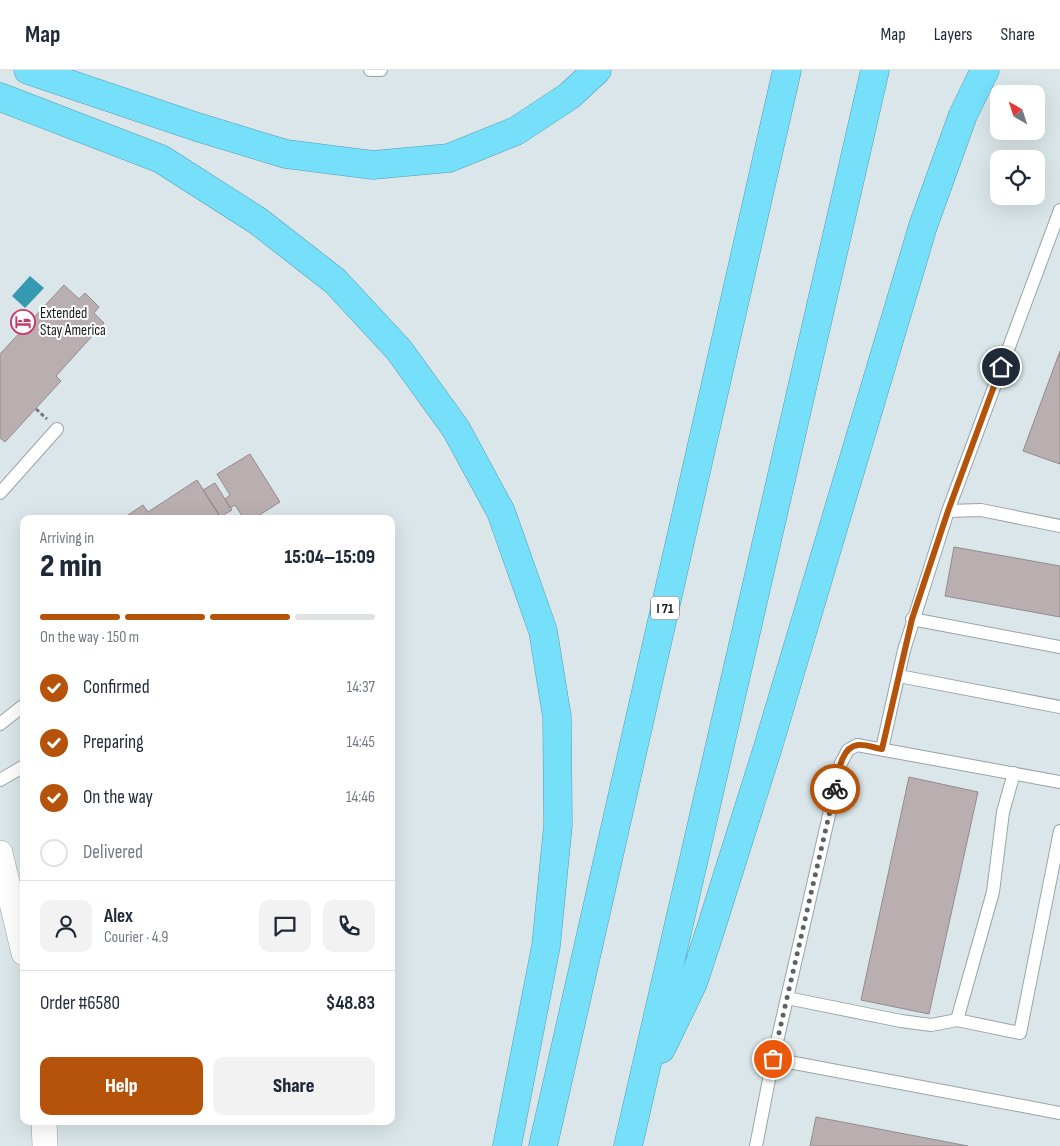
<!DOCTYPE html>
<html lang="en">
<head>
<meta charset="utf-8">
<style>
  :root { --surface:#fff; --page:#f2f2f3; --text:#1f2937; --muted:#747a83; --line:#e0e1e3; --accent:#b45309 }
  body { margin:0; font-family:"Sofia Sans Condensed",sans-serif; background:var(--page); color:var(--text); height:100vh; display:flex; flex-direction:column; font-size:19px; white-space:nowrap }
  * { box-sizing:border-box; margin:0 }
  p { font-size:16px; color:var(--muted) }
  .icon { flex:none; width:28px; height:28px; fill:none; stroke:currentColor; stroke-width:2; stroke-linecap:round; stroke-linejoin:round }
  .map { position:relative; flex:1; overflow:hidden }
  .sheet { position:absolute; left:20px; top:445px; width:375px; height:610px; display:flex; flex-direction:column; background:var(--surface); border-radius:10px; box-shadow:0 5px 20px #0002 }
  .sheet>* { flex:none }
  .needle { width:32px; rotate:321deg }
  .tools { position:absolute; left:990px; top:15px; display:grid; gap:10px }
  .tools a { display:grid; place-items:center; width:55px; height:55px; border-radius:10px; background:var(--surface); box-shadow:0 5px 20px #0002; font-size:25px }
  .pin { position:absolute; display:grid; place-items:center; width:42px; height:42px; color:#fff; margin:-21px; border:2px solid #fff; border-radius:50%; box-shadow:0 1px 5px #0007 }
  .courier { position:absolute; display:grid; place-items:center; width:50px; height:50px; margin:-25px; border:4px solid #b45309; border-radius:50%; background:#fff; color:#222; box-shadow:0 1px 6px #0007 }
  .summary em { font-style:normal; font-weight:800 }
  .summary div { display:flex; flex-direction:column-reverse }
  .summary { display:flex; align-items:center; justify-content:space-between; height:85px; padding:0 20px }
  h1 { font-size:32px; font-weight:800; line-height:38px }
  .bar { display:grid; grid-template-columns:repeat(4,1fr); gap:8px 5px; align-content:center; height:60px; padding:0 20px }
  .bar i { height:6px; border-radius:4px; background:var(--line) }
  .bar .active { background:var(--accent) }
  .bar p { grid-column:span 4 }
  .line { display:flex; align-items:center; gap:12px; padding:0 20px; border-top:1px solid var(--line) }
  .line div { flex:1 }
  .round { display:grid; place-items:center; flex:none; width:52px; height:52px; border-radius:10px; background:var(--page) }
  ol { padding:0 20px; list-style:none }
  li { display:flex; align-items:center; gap:15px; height:55px }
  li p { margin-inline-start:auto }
  li .icon { padding:5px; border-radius:50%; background:var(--accent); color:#fff; stroke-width:4 }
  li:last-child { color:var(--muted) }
  li i { width:28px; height:28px; border:2px solid var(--line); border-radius:50% }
  .action { display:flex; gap:10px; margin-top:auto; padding:10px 20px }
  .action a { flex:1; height:58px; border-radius:10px; background:var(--accent); color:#fff; font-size:20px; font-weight:800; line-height:58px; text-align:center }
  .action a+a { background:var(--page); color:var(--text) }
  header { display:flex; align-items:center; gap:30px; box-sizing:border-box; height:70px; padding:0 25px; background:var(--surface); border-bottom:1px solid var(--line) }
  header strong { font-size:24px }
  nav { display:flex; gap:28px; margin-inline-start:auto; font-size:18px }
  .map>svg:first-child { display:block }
  .water { fill:#3499b1 }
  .building { fill:#baafb0; stroke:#958a8c }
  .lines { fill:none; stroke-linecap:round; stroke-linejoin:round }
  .lane-casing { stroke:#98a4a7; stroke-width:14 }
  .street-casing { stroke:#98a4a7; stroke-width:26 }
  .highway-casing { stroke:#549bad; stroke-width:29 }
  .path { stroke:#71797b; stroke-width:3; stroke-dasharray:4 2.5; stroke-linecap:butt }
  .lane { stroke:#fff; stroke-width:12 }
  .street { stroke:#fff; stroke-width:25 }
  .highway { stroke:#76e0fb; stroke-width:28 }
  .done { stroke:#5b6264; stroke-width:5; stroke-dasharray:0 9 }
  .route { stroke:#b45309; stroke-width:6 }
  .labels { text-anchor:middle; stroke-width:4; stroke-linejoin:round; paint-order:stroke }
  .shield { fill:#fff; stroke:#5c5f60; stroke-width:1 }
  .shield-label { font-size:14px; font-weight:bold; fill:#161b1c }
  .poi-label { font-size:15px; fill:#161b1c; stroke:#fff; text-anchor:start }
</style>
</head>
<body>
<header>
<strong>Map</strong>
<nav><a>Map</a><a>Layers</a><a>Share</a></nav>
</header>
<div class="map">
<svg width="1060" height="1076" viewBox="0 0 1060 1076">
  <rect width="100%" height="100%" fill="#dae6e9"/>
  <path class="water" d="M30,206L44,218L25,238L12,226Z"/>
  <path class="building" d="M64,215L79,229L85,223L99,237L94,243L104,253L56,306L61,311L5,372L0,368V284Z
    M1060,281V394L1023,381Z
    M250,384L280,432L253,449H244L235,435L230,438L225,429L230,425L217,404Z
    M197,410L222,449H122L143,435L148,442Z
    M215,413L232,440L220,447L203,420Z
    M954,477L1060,496V547L945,526Z
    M909,707L978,722L929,944L861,930Z
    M816,1047L968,1076H810Z"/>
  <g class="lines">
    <defs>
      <path id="lane" d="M370,0H381
        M0,423L57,359
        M948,441L1060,140
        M912,549L1060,577
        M899,606L1060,637
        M0,654L24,635
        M882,679L904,580L948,441L981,440L1060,456
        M0,710L24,696
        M787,928L901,951L931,955L957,950L1020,963L1060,761
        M957,950L993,822L1003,742L1014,703
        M773,989L1060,1043
        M756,1076L773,989L841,693L848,680L857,675L1060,712"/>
      <path id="street" d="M0,783L24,883
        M44,1051L45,1076"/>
      <path id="highway" d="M28,0L197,57L286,84L373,95L449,88L516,61L569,26L597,0
        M0,27L161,89L258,151L335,211L399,280L456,359L501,442L543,561L557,647L558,755L546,876L507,1076
        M661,979L693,913L711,858L768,677L923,156L963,45L985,0
        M543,1076L787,0
        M628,1076L875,0"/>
    </defs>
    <use href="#lane" class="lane-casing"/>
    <use href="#street" class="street-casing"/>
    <use href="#highway" class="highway-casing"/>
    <path class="path" d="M36,339L47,349"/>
    <use href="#lane" class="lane"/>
    <use href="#street" class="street"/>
    <use href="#highway" class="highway"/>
  </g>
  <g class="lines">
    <path class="done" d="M773,989L835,719"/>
    <path class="route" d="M835,719C838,706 840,677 858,675C865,674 875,678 882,679L912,549L948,441L1001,297"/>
  </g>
  <defs>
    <symbol id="hotel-ring" viewBox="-11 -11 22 22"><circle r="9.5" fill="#fff" stroke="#c83a66" stroke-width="1.5"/><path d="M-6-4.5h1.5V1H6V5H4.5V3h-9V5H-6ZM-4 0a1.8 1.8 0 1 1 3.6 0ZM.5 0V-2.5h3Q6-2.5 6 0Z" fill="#c83a66"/></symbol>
  </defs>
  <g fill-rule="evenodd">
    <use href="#hotel-ring" x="9" y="238" width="28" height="28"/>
  </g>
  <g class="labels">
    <rect class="shield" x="651" y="526.5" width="28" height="23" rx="4"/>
    <g class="shield-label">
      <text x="665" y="543">I 71</text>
    </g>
    <g class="poi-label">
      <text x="40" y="248">Extended<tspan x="40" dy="17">Stay America</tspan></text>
    </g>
  </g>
</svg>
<div class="tools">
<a><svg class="needle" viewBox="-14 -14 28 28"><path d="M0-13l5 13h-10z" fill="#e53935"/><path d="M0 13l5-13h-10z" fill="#747a83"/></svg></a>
<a><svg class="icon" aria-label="locate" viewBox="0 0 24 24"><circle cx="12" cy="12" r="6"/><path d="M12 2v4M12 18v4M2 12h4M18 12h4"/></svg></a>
</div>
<div class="pin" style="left:773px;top:989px;background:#ea580c"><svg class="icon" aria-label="bag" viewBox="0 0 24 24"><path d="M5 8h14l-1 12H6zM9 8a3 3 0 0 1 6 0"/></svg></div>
<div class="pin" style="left:1001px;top:297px;background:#1f2937"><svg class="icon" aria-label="home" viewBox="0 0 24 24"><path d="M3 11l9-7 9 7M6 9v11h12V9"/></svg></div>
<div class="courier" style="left:835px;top:719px"><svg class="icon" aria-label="bike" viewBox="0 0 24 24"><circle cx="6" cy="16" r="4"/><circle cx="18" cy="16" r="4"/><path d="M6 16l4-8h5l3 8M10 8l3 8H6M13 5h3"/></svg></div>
<section class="sheet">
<div class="summary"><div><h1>2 min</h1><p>Arriving in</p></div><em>15:04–15:09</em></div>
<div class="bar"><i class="active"></i><i class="active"></i><i class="active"></i><i></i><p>On the way · 150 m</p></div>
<ol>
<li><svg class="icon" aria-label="check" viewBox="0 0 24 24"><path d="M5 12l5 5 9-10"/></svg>Confirmed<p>14:37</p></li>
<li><svg class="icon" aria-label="check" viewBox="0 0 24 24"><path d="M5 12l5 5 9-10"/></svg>Preparing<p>14:45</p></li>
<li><svg class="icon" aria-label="check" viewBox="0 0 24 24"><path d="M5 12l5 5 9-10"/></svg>On the way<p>14:46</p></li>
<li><i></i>Delivered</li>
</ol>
<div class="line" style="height:90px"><a class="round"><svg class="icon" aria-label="person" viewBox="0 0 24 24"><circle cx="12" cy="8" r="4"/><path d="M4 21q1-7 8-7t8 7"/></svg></a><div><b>Alex</b><p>Courier · 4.9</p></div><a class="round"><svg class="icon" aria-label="chat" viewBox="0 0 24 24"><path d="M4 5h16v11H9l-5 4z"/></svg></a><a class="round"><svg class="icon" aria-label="phone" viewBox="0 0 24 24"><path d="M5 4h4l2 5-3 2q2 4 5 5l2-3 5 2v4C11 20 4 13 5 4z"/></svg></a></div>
<div class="line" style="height:65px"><div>Order #6580</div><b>$48.83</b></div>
<div class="action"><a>Help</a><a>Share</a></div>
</section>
</div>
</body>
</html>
